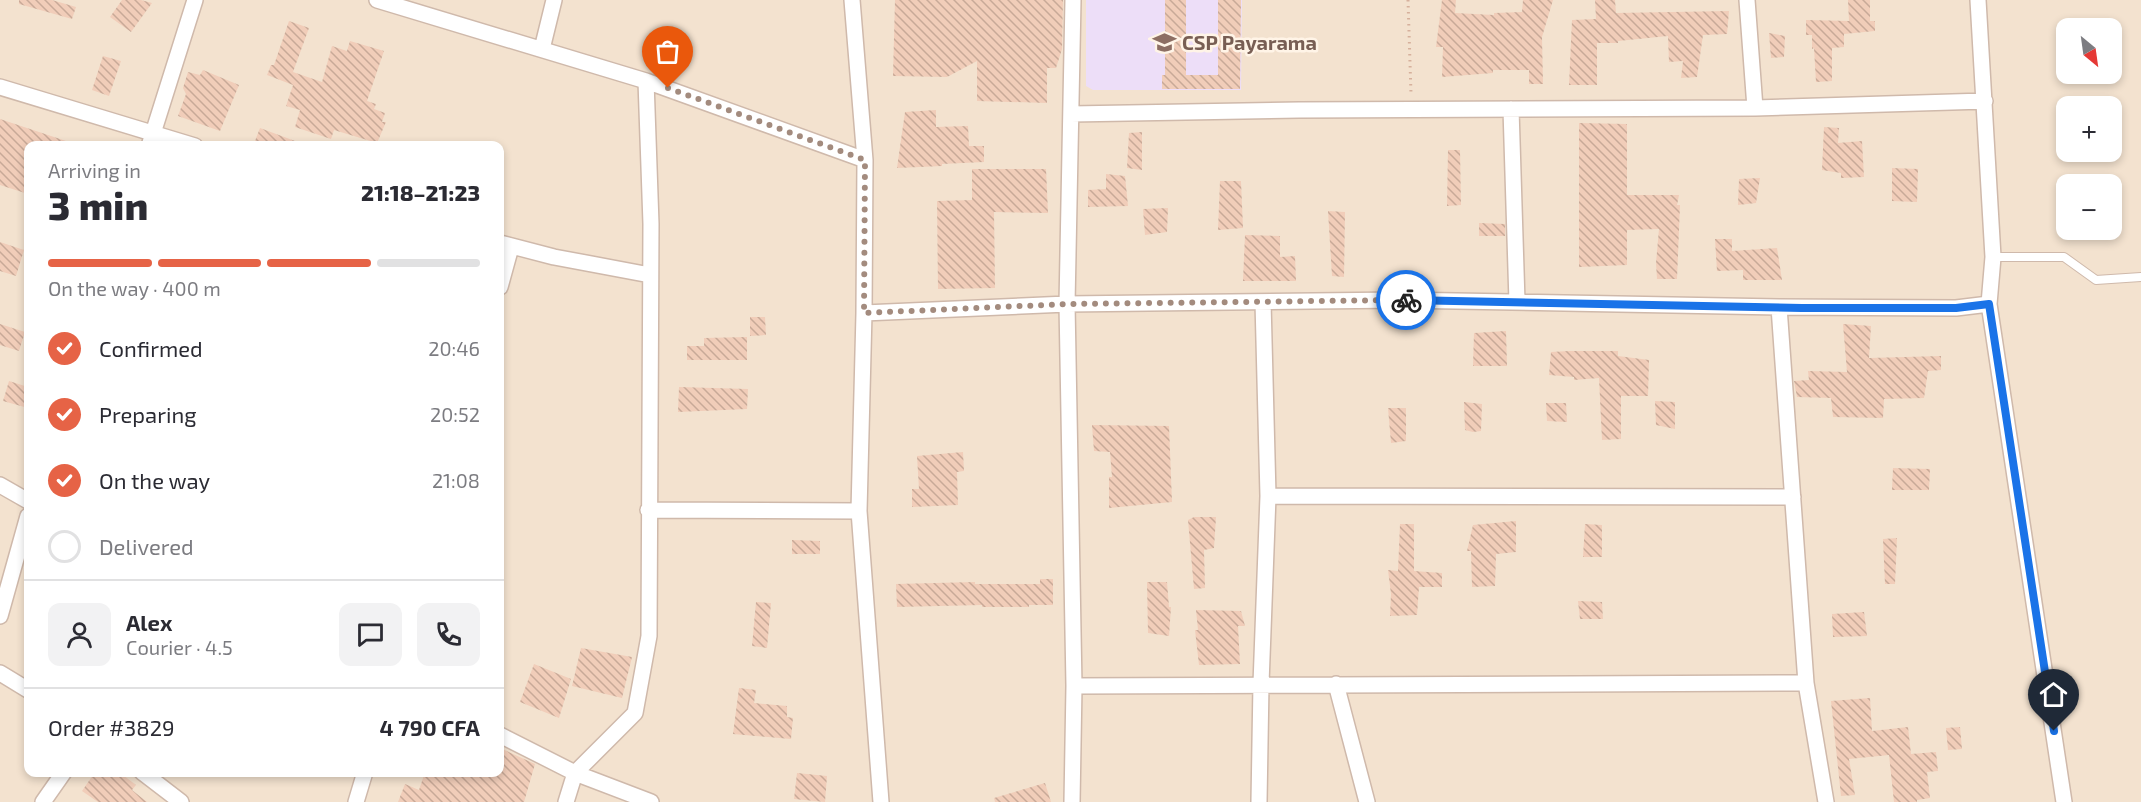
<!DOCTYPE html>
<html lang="en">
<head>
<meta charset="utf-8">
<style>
  :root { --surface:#fff; --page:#f2f2f3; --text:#2b2b33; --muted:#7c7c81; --line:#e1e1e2; --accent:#e66346 }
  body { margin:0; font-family:"Exo 2",sans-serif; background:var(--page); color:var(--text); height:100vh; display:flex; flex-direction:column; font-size:22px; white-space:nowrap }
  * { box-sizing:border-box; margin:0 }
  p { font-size:20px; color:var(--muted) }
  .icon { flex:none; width:33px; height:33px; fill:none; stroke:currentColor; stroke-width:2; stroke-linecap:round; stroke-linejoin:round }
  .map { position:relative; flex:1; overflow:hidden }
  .side { position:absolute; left:24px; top:141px; width:480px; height:636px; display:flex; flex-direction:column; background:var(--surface); border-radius:12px; box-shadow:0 3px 9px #0003 }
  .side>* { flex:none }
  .needle { width:39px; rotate:151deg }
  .buttons { position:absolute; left:2056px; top:18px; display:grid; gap:12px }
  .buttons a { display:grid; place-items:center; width:66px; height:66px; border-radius:12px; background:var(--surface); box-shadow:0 3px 9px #0003; font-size:30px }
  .pin { position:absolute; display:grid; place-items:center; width:51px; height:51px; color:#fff; margin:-62px -26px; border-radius:50% 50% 50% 0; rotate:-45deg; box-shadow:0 0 6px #0007 }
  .pin .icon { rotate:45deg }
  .courier { position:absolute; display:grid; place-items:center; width:60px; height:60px; margin:-30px; border:4px solid #1a73e8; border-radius:50%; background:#fff; color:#222; box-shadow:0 2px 8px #0007 }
  .head em { font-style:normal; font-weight:800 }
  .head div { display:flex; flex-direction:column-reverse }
  .head { display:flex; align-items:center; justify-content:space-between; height:102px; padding:0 24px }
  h1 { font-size:39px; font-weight:800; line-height:45px }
  .bar { display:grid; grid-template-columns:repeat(4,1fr); gap:9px 6px; align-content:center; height:72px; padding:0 24px }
  .bar i { height:8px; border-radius:4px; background:var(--line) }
  .bar .current { background:var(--accent) }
  .bar p { grid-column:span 4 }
  .line { display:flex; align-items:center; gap:15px; padding:0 24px; border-top:2px solid var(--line) }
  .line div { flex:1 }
  .round { display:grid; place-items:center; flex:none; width:63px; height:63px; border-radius:12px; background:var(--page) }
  ol { padding:0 24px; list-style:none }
  li { display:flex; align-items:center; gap:18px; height:66px }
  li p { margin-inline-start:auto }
  li .icon { padding:6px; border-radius:50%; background:var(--accent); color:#fff; stroke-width:4 }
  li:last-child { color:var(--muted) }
  li i { width:33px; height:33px; border:3px solid var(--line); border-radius:50% }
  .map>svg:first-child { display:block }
  .residential { fill:#f3e2cf; fill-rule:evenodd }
  .education { fill:#eddef8 }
  .building { fill:url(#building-back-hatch) }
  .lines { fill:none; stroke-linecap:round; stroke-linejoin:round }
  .service-casing { stroke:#cfb9ab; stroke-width:10 }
  .minor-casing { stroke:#cfb9ab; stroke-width:18 }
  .path { stroke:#d6b09c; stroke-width:3; stroke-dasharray:1.5 4.5; stroke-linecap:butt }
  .service { stroke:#fff; stroke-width:8 }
  .minor { stroke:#fff; stroke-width:15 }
  .done { stroke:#a38b7e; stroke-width:6; stroke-dasharray:0 10.8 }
  .route { stroke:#1a73e8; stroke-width:8 }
  .labels { text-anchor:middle; stroke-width:5; stroke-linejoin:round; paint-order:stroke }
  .education-label { font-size:20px; font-weight:bold; fill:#785e54; stroke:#fff4e7; text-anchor:start }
</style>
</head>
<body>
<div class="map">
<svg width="2141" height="802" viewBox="0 0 2141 802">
  <defs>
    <pattern id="building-back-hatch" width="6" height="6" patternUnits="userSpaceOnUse" patternTransform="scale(1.5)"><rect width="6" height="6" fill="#f1cdb9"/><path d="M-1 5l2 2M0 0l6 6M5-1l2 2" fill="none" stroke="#c8a998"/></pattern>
  </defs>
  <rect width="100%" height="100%" fill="#fcf0e1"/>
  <path class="residential" d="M0,0H2141V802H0ZM2067,28H2112V74H2067ZM2067,106H2112V152H2067ZM28,146H500V772H28ZM2067,184H2112V230H2067Z"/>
  <path class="education" d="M1086,0H1242L1241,90H1093L1086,86Z"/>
  <path class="building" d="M19,0H52L76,7L72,19L19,4Z
    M122,0H141L152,3L131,32L110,17Z
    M895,0H1063L1062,49L1056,68H1047V103L977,101V61L947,77L893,76Z
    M1165,0H1186V75H1218V0H1241L1240,89H1162V75H1165Z
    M1442,0H1456L1455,13L1494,15V13L1522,12L1523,0H1553L1542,37L1543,84H1529V70H1493V73L1442,77L1443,47H1436Z
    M1595,0H1615L1616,13L1729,11L1727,34L1703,35L1697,77L1681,78L1683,61L1669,62L1668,36L1618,41V43H1597V85H1569L1572,20L1596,19Z
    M1848,0H1870V21H1875V31L1844,34V47L1832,48V81L1816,82L1814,48L1812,49V35H1806V20L1849,21Z
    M289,21L309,28L293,72L322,82L332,46L347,51L350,41L384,51L367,101L376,104L374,109L385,113L382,122H386L377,143L334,130L331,139L295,127L300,110L286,106L293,85L267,75L271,65H274Z
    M1769,33L1785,36L1784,57L1771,58Z
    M103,56L121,61L109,96L92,90Z
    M203,70L239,85L220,131L178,116L186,94L183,88L188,72L200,75Z
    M936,110V127L968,126L969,146H984V162L942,164V166L897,168L905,112Z
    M0,119L72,143V146H28V194L0,185Z
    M1579,123L1627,124V195H1679L1677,205H1680L1677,279H1657L1656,263L1659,229L1627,230V265L1579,267Z
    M1824,127L1839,128L1838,143L1862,141L1864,177L1841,178V173L1822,170Z
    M260,128L303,144V146H253Z
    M1142,132V170L1127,168L1129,133Z
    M1448,150H1460L1461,205L1447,206Z
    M1892,168L1918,169L1917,202L1892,201Z
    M972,169H1046L1048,213L994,212L995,288L938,289L937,201L972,200Z
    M1106,174L1125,176L1128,206L1088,207V190L1106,189Z
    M1760,178L1756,203L1738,205L1739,179Z
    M1220,181H1241L1243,228L1218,230Z
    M1168,208L1167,232L1145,235L1143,209Z
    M1328,211L1345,212L1344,277L1332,276Z
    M1479,223L1505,224V236H1479Z
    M1245,235L1280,236V257L1295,256L1296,281H1243Z
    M1715,239H1732V251L1777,248L1782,280H1743V270L1717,271Z
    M0,242L24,250L16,276L0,271Z
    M750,317H765L766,335L750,336Z
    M0,324L25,332L19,351L0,345Z
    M1843,324L1871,326L1869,358L1941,356V370L1928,371L1924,398L1884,399L1883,418L1833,417L1831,398L1797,397L1794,381L1809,380L1808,371L1847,372Z
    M1506,331L1507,366H1473L1474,333Z
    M747,337V360H687V346H704V338Z
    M1569,351H1618V356L1649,360L1648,396H1621V439L1602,440L1599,378L1574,380V377L1549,375L1551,352Z
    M9,381L28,387V408L3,401Z
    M679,387L748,389L747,409L678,412Z
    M1655,401L1675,402V429L1656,425Z
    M1464,402L1482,404L1481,431L1473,432L1465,430Z
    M1546,403H1566L1567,422L1547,421Z
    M1388,408H1406V441L1391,443Z
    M1092,425L1169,426L1172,502L1109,508V477H1112L1110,452L1094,451Z
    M963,452L964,471L957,472L958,505L912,507V489H919L917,456Z
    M1893,468L1930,469L1929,490H1892Z
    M1194,517H1216L1214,548L1204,550L1205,588L1194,589L1188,520Z
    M1516,521V552L1496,554L1495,586L1472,587L1471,551H1467L1473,525Z
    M1400,524H1414V571L1442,573V587H1419L1417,615L1390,616L1391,594L1388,570L1398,571Z
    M1585,524L1602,525V557H1583Z
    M1897,538L1895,584H1885L1883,539Z
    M792,540L820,541V554H792Z
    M1040,579H1053V605H1029V607H982V605L897,607L896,584L975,582V584H1040Z
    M1147,582H1167L1169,607H1171L1169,636L1148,633Z
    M1578,601L1602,602L1603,619H1580Z
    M756,602L771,603L767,648L752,646Z
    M1196,610L1241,611L1245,626H1238L1240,664L1199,665L1195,630H1198Z
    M1864,612L1867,636L1833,637L1832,614Z
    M581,648L632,657L622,698L572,686Z
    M534,664L571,679L559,718L520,702Z
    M739,688L756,690L754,703L787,706V717L793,718L791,739L733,734Z
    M1870,698L1872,731L1908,727L1911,754L1936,752L1938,771L1927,772L1930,798L1917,800V802H1894L1889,755L1849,759L1855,795L1841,796L1831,701Z
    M1960,727L1962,749L1948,750L1946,728Z
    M500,748L535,764L524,802H398L405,784L419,790L425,772H500Z
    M95,772H119L136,785L132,790L147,802H98L82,791Z
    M797,773L827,776L825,802L794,799Z
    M1045,783L1051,802H995L994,798Z"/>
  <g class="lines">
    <defs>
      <path id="service" d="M1993,257H2064L2096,280L2141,277"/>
      <path id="minor" d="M377,0L646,81L865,160
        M852,0L865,160L864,313L859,511L881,802
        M1747,0L1755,108
        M1978,0L1993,257L1989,304L2064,802
        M542,49L554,0
        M0,87L195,146
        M1511,109L1517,302
        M1071,114L1299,110L1755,108L1985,101
        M149,146L195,0
        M500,243L554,257L650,275
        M500,287L511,247
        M1779,307L1806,683L1826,802
        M864,313L1067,304L1400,300L1779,307L1956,308L1989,304
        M0,485L28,501
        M1268,496L1793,497
        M648,510L859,511
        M0,616L28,516
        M0,673L28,690
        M1336,684L1367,802
        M1074,686L1806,683
        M500,735L575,773L651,802
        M142,772L181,802
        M43,802L64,772
        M356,802L365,772
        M566,802L575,773L635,713L649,636L651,224L646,81
        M1072,802L1074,686L1067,304L1073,0
        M1259,802L1261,684L1268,496L1263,302"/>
    </defs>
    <use href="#service" class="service-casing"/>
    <use href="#minor" class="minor-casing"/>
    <path class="path" d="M1408,0L1411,94"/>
    <use href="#service" class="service"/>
    <use href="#minor" class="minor"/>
  </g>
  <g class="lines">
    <path class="done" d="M668,88L865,160L864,313L1067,304L1406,300"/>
    <path class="route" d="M1406,300L1802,308H1956L1989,304L2054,731"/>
  </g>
  <defs>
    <symbol id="school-bare" viewBox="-9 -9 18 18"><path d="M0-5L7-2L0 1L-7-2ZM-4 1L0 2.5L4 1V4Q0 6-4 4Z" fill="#8d6e63" stroke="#fff4e7" stroke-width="2.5" paint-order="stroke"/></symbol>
  </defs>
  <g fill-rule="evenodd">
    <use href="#school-bare" x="1148" y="26" width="33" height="33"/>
  </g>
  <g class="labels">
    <g class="education-label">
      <text x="1182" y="50">CSP Payarama</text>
    </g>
  </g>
</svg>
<div class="buttons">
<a><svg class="needle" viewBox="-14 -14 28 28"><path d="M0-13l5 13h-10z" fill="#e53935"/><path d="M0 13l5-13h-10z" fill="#7c7c81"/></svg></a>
<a>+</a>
<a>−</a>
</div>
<div class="pin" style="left:668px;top:88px;background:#ea580c"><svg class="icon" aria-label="bag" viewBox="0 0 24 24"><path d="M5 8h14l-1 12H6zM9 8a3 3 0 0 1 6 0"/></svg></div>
<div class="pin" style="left:2054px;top:731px;background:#1f2937"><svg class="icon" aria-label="home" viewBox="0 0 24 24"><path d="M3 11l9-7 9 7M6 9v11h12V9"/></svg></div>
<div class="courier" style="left:1406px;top:300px"><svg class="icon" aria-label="bike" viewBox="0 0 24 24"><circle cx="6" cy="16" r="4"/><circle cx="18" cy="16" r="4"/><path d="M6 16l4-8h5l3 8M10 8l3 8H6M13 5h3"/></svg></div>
<section class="side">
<div class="head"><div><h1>3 min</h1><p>Arriving in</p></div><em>21:18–21:23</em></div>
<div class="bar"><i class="current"></i><i class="current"></i><i class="current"></i><i></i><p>On the way · 400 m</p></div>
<ol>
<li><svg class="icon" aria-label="check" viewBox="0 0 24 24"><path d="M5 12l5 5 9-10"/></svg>Confirmed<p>20:46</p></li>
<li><svg class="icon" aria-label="check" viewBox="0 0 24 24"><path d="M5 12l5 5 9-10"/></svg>Preparing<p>20:52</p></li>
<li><svg class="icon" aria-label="check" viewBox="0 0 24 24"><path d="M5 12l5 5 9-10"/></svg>On the way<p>21:08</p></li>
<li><i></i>Delivered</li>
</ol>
<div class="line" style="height:108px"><a class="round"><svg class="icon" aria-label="person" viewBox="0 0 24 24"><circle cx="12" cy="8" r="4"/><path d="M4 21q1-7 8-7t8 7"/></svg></a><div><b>Alex</b><p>Courier · 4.5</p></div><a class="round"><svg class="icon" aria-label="chat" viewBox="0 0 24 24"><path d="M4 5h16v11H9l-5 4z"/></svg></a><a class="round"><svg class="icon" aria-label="phone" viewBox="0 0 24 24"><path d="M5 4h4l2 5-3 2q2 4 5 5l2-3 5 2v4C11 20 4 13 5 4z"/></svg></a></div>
<div class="line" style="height:78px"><div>Order #3829</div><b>4 790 CFA</b></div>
</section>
</div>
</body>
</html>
